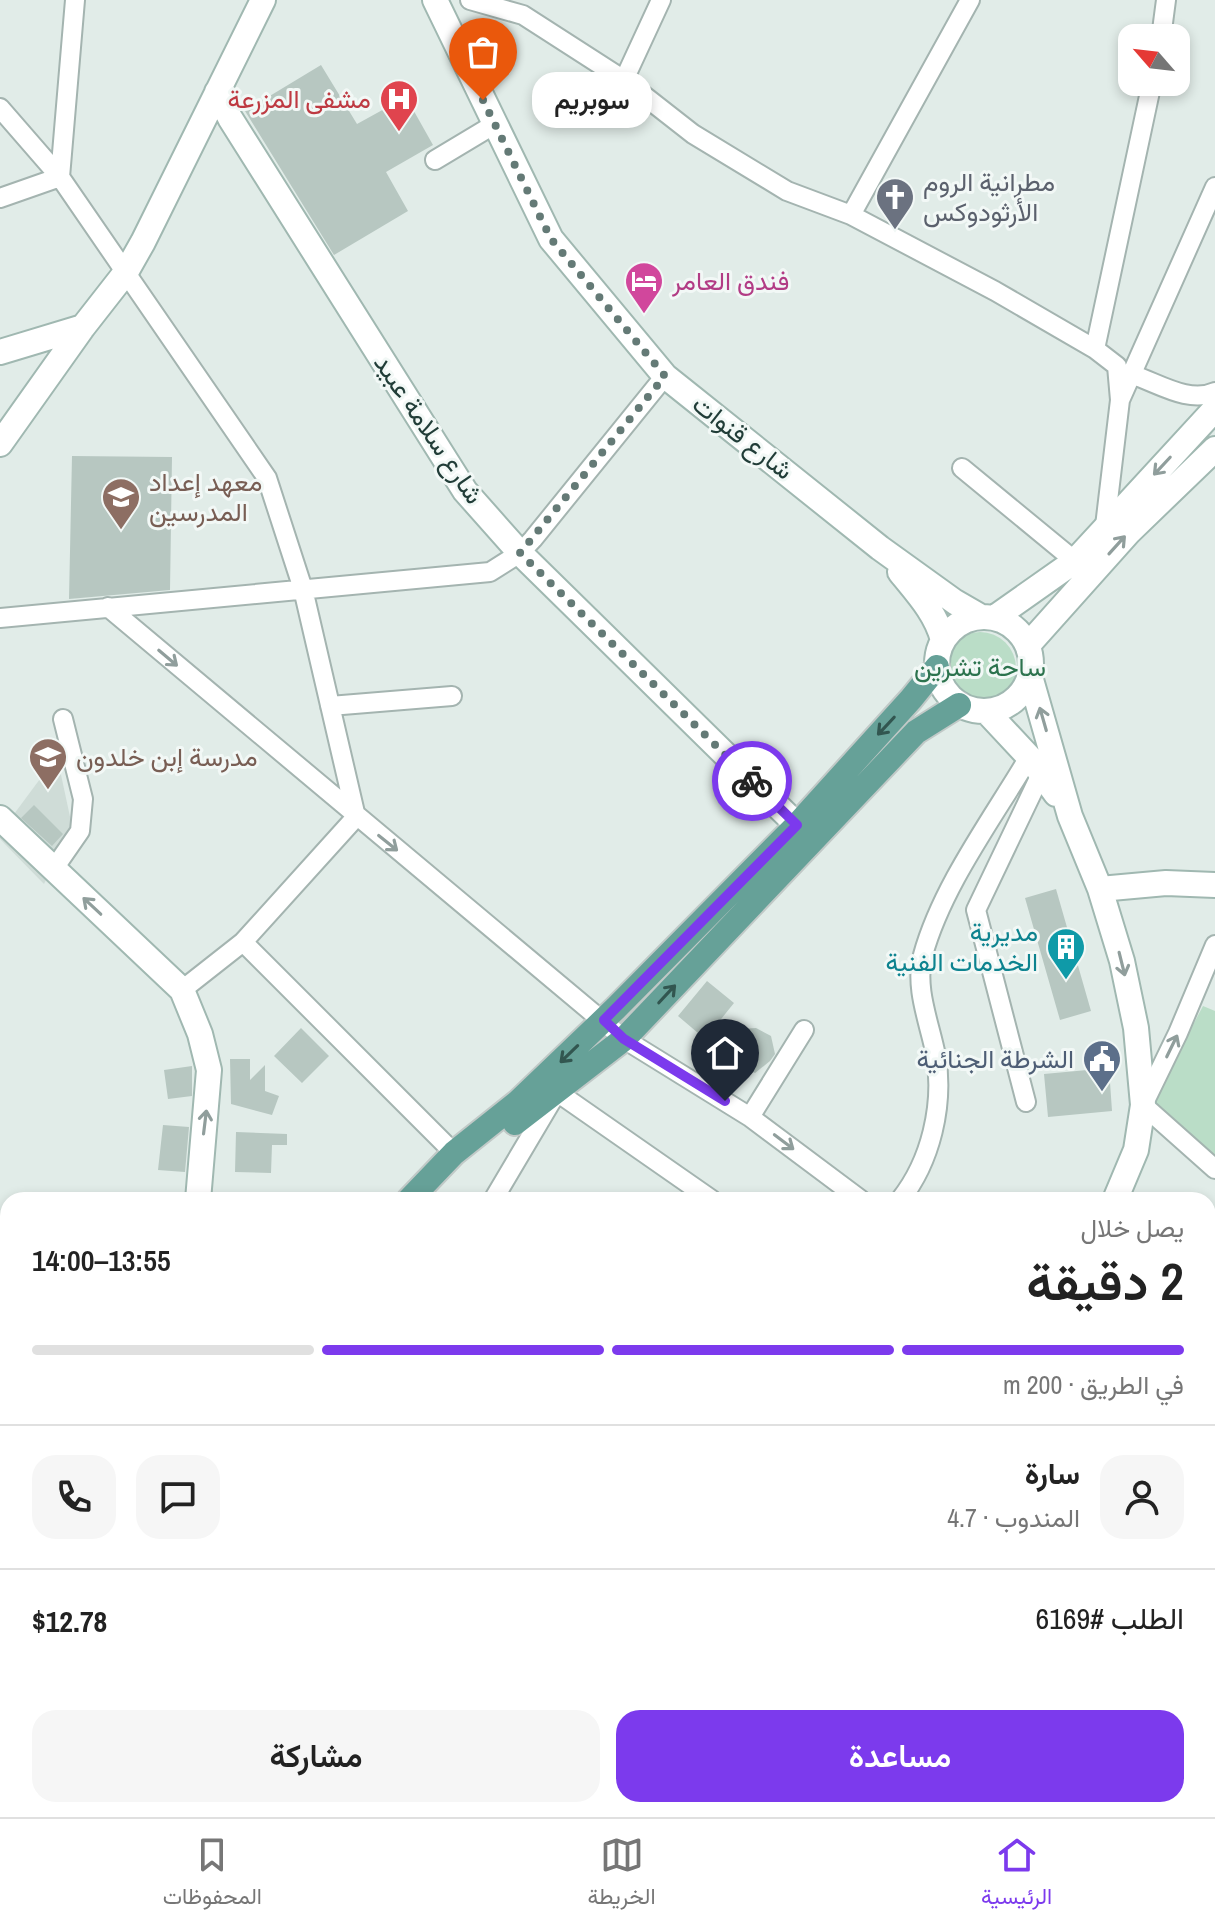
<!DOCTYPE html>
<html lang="ar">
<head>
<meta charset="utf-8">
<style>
  :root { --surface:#fff; --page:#f6f6f6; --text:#222; --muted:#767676; --line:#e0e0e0; --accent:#7c3aed }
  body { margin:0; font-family:"Archivo Narrow",Vazirmatn,sans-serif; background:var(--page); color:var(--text); direction:rtl; height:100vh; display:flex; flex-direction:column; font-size:30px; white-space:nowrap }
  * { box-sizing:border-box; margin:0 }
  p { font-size:26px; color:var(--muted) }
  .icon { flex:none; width:44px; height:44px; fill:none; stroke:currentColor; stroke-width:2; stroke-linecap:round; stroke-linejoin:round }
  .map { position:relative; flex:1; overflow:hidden; direction:ltr }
  .sheet { position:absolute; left:0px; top:1192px; width:1216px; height:626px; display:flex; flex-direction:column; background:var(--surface); border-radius:24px 24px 0 0; box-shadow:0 4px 12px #0003; direction:rtl }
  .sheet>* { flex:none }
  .needle { width:52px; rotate:298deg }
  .buttons { position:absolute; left:1118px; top:24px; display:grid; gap:16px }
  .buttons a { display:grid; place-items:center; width:72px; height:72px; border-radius:16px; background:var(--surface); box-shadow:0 4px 12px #0003; font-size:40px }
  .pin { position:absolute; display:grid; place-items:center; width:68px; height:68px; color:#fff; margin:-82px -34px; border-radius:50% 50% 50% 0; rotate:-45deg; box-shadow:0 0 8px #0007 }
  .pin .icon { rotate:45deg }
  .courier { position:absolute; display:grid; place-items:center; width:80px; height:80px; margin:-40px; border:6px solid #7c3aed; border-radius:50%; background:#fff; color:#222; box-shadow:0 2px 10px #0007 }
  .bubble { position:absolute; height:56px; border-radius:24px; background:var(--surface); box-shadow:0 4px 12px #0003; font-size:26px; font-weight:600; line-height:56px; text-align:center; direction:rtl }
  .head em { font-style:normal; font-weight:600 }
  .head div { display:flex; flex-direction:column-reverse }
  .head { display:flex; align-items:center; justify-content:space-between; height:136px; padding:0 32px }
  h1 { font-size:52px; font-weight:600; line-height:60px }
  .bar { display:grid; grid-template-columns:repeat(4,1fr); gap:12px 8px; align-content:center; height:96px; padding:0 32px }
  .bar i { height:10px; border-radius:6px; background:var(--line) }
  .bar .active { background:var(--accent) }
  .bar p { grid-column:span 4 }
  .line { display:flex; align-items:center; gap:20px; padding:0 32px; border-top:2px solid var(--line) }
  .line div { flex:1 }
  .round { display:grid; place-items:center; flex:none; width:84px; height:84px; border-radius:24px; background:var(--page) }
  .primary-button { display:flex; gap:16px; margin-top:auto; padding:16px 32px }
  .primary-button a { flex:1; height:92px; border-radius:24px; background:var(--accent); color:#fff; font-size:32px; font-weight:600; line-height:92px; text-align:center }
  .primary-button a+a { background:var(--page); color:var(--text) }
  .tab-bar { display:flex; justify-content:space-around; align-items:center; height:112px; border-top:2px solid var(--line); background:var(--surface); font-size:22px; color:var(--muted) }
  .tab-bar a { display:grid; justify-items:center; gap:4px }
  .tab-bar .active { color:var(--accent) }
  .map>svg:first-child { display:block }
  .built { fill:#cfdcd7 }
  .green { fill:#baddc7 }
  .building { fill:#b7c7c1 }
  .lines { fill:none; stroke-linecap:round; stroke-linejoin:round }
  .street-casing { stroke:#a4b4b0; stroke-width:22 }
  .secondary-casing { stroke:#a0b8b1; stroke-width:28 }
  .primary-casing { stroke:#c1c9c7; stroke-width:28 }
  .street { stroke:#fff; stroke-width:18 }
  .secondary { stroke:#fff; stroke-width:24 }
  .primary { stroke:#66a198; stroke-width:24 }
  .oneway { stroke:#909e9c }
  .oneway2 { stroke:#325650 }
  .done { stroke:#647a76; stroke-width:8; stroke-dasharray:0 14.4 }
  .route { stroke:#7c3aed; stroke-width:10 }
  .labels { text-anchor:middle; stroke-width:6; stroke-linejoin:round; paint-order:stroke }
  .health-label { font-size:26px; fill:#be3a42; stroke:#f2f8f6; text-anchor:end }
  .worship-label { font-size:26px; fill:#5b616d; stroke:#f2f8f6; text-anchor:start }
  .hotel-label { font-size:26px; fill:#b23c85; stroke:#f2f8f6; text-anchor:start }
  .street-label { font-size:26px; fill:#213d38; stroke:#f2f8f6 }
  .education-label { font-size:26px; fill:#785e54; stroke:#f2f8f6; text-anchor:start }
  .park-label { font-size:26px; fill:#2c734e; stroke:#f2f8f6 }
  .culture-label { font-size:26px; fill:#0d838f; stroke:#f2f8f6; text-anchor:end }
  .service-label { font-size:26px; fill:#4e5e75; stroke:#f2f8f6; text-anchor:end }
</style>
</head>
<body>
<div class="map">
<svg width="1215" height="1817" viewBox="0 0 1215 1817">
  <rect width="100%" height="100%" fill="#e1ece8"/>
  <path class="built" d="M57,756L72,826L44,884L0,839V833Z"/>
  <path class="green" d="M944 668a36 36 0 1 1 72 0a36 36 0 1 1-72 0Z
    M1203,1006L1215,1011V1158L1151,1104Z"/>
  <path class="building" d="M321,65L357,124L406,97L433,145L386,172L408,211L334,255L245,111Z
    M72,456L172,457L170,590L69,599Z
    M34,805L63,834L52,846L21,818Z
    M1056,889L1091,1011L1060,1020L1025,898Z
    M707,981L734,1003L705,1039L678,1016Z
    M301,1028L329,1056L302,1083L274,1056Z
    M756,1028L771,1036L775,1054L770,1061L755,1073L734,1063L723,1030Z
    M230,1059H250V1080L265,1065V1091L279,1096L272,1115L231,1104Z
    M192,1066V1096L168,1099L164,1070Z
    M1109,1068L1112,1111L1048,1117L1044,1074Z
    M163,1125L189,1127L185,1172L158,1170Z
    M236,1132L287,1134V1145H272L271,1173L235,1172Z"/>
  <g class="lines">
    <defs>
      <path id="street" d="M470,0L523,15L624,80L693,134L787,191L851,215L995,291L1095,349
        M1161,38L1166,0
        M624,80L661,0
        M0,108L60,177L267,478L303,589L356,817L243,942L182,990
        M435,160L495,124
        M0,198L60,177L75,0
        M851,215L970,0
        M1133,375C1158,383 1189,404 1215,392
        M1120,400L1215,187
        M962,468L1075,561
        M1105,526L1120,400L1117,366L1095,349L1152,82
        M108,607L624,1039L750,1117L861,1200
        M0,618L490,572L520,553L533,539L665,376
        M330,706L452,696
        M53,870L80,831L83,799L63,719
        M243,942L454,1153
        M1215,945L1178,1033L1143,1105L1215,1169
        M1026,1102L976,910L1042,772
        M750,1117L804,1030
        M493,1200L557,1092L712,1200
        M900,1200C931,1161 944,1105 936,1056C930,1024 914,988 923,955C942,886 993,818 1029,757
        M0,1278L8,1284
        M1208,1661L1215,1666
        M697,1810L704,1817
        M100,1817L104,1810
        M333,1817L342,1810
        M1024,1817L1025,1810
        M1140,1817L1143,1810"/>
      <path id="secondary" d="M435,0L551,239L665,376L880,548L955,602L981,617
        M217,92L230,118L465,491L520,553L797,825
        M0,352L83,327
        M0,444L83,327L126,272L143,242L263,0
        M900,572C917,593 936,613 943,640
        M937 664a47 47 0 1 1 94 0a47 47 0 1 1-94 0Z
        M994,618L1075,561L1215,409
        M1028,645L1129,532L1215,449
        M1030,676L1070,816L1100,889L1122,961L1136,1028L1143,1105L1136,1150L1115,1200
        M987,712L1029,757L1056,794
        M0,818L182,990L200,1034L209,1070L198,1200
        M1100,889L1166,883L1215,885
        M1208,1359L1215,1349
        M1208,1477L1215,1483
        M895,1810L904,1817
        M955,1810L959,1817
        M637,1817L643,1810
        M668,1817L674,1810"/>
      <path id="primary" d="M515,1123L624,1039L916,732L959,705
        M409,1200L454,1153L518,1102L616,1008L797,825L911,699L937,667
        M0,1568L8,1560
        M0,1675L8,1681
        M0,1707L8,1713
        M138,1810L147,1817
        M186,1810L196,1817"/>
    </defs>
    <use href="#street" class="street-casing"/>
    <use href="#secondary" class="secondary-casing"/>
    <use href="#primary" class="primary-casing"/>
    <use href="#street" class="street"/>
    <use href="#secondary" class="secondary"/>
    <use href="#primary" class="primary"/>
  </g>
  <defs><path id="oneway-shaft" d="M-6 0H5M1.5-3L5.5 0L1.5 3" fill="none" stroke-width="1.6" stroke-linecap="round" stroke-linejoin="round" transform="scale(2)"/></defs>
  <g class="oneway">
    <use href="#oneway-shaft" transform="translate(1162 466) rotate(133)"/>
    <use href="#oneway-shaft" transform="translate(1117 545) rotate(-48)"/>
    <use href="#oneway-shaft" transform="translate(168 658) rotate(40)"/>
    <use href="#oneway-shaft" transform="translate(1043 719) rotate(-106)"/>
    <use href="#oneway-shaft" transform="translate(388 843) rotate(39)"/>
    <use href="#oneway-shaft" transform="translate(92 906) rotate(-137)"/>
    <use href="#oneway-shaft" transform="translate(1122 964) rotate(76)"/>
    <use href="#oneway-shaft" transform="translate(1172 1046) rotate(-64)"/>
    <use href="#oneway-shaft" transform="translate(205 1122) rotate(-83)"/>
    <use href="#oneway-shaft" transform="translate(784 1142) rotate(37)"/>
  </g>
  <g class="oneway2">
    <use href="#oneway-shaft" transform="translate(886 726) rotate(133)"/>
    <use href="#oneway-shaft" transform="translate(667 994) rotate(-47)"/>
    <use href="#oneway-shaft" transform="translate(569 1054) rotate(136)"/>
  </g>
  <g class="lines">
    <path class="done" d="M483,100L551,239L665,376L520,553L752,781"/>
    <path class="route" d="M725,1101L624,1039L604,1020L797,825L752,781"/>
  </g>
  <defs>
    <symbol id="hospital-pin" viewBox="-11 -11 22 30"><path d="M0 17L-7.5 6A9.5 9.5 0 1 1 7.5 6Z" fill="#e0444e" stroke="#f2f8f6"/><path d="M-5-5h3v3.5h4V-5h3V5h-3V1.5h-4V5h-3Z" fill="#fff"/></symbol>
    <symbol id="church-pin" viewBox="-11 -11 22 30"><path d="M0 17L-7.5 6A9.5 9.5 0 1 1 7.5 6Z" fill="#6b7280" stroke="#f2f8f6"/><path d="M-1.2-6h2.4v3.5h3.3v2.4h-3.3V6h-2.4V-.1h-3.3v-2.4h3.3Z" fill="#fff"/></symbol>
    <symbol id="hotel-pin" viewBox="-11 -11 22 30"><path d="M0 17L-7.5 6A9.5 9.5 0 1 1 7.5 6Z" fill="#d1479c" stroke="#f2f8f6"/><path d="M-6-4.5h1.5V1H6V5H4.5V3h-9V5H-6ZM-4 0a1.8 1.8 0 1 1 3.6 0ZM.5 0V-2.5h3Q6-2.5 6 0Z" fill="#fff"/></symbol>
    <symbol id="university-pin" viewBox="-11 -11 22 30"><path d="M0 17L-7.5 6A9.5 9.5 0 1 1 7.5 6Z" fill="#8d6e63" stroke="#f2f8f6"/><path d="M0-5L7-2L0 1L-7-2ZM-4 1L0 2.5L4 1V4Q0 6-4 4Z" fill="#fff"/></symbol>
    <symbol id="school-pin" viewBox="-11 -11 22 30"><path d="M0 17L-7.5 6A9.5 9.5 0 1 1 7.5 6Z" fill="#8d6e63" stroke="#f2f8f6"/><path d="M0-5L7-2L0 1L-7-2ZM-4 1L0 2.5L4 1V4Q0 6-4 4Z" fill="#fff"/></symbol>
    <symbol id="building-pin" viewBox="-11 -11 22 30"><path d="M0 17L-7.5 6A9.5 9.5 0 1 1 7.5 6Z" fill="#0f9aa8" stroke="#f2f8f6"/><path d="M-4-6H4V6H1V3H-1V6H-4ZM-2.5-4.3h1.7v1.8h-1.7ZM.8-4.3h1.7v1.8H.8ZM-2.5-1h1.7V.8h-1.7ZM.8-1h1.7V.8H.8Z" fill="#fff"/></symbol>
    <symbol id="civic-pin" viewBox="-11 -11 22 30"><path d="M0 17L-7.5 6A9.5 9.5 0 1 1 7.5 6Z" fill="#5c6f8a" stroke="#f2f8f6"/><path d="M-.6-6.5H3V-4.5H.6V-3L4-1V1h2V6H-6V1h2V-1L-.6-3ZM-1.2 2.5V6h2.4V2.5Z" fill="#fff"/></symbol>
  </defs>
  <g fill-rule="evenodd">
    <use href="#hospital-pin" x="377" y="77" width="44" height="60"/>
    <use href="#church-pin" x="873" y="175" width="44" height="60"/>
    <use href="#hotel-pin" x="622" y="259" width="44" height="60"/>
    <use href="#university-pin" x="99" y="475" width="44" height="60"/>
    <use href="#school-pin" x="26" y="735" width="44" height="60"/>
    <use href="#building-pin" x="1044" y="925" width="44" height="60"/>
    <use href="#civic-pin" x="1080" y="1037" width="44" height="60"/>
  </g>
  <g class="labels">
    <g class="health-label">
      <text x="371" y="108">مشفى المزرعة</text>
    </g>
    <g class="worship-label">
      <text x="923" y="191">مطرانية الروم<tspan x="923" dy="30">الأرثودوكس</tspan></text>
    </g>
    <g class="hotel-label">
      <text x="672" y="290">فندق العامر</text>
    </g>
    <g class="street-label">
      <text transform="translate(429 429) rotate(56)" y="9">شارع سلامة عبيد</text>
      <text transform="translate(743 437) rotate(38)" y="9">شارع قنوات</text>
    </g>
    <g class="education-label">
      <text x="149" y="491">معهد إعداد<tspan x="149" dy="30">المدرسين</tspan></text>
      <text x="76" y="766">مدرسة إبن خلدون</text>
    </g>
    <g class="park-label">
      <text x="980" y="676">ساحة تشرين</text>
    </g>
    <g class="culture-label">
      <text x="1038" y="941">مديرية<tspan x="1038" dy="30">الخدمات الفنية</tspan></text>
    </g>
    <g class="service-label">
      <text x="1074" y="1068">الشرطة الجنائية</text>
    </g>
  </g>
</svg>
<div class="buttons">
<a><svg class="needle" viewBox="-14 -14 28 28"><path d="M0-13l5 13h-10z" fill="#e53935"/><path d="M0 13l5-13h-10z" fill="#767676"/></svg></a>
</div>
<div class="pin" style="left:483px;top:100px;background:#ea580c"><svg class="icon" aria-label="bag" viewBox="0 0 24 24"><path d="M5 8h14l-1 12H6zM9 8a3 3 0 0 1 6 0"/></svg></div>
<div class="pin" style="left:725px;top:1101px;background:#1f2937"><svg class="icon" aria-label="home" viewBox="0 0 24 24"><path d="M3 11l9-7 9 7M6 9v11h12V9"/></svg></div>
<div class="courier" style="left:752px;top:781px"><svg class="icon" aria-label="bike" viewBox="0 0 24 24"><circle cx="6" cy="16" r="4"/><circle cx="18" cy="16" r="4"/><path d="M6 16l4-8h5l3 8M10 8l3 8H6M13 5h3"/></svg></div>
<div class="bubble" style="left:532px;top:72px;width:120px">سوبريم</div>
<section class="sheet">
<div class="head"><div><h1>2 دقيقة</h1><p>يصل خلال</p></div><em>13:55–14:00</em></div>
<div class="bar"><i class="active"></i><i class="active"></i><i class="active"></i><i></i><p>في الطريق · 200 m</p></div>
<div class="line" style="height:144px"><a class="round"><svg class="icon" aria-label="person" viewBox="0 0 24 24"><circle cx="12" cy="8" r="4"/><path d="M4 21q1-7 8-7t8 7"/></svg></a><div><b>سارة</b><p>المندوب · 4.7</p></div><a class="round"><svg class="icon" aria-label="chat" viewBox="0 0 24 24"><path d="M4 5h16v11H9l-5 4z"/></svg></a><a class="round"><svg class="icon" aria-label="phone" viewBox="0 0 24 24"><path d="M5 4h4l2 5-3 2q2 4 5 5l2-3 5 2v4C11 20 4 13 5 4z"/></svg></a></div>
<div class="line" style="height:104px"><div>الطلب #6169</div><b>$12.78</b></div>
<div class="primary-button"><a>مساعدة</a><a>مشاركة</a></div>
</section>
</div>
<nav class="tab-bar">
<a class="active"><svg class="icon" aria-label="home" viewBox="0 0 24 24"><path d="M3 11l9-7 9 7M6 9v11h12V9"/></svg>الرئيسية</a>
<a><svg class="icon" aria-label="map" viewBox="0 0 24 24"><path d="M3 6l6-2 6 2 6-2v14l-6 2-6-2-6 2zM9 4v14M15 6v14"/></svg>الخريطة</a>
<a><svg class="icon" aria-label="saved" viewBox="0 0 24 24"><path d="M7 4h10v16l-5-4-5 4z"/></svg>المحفوظات</a>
</nav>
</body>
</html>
